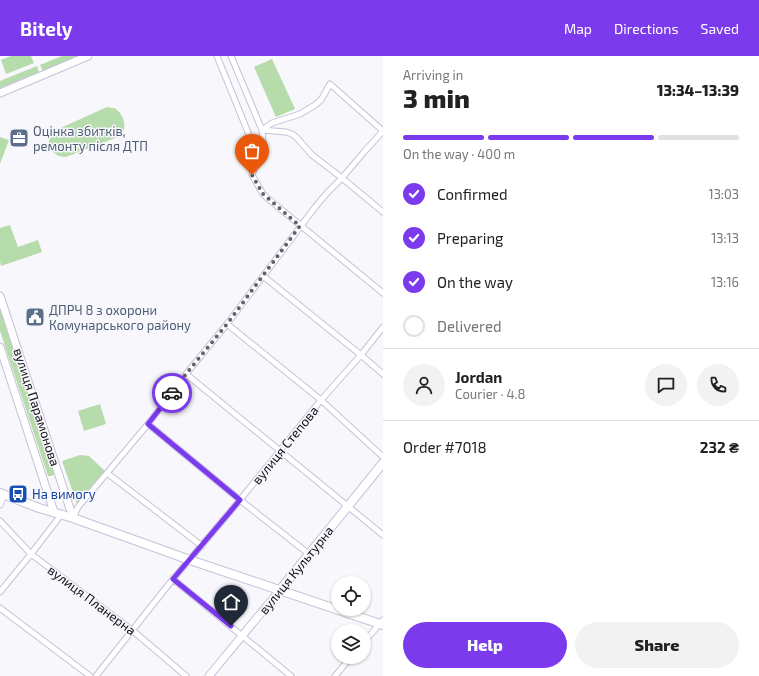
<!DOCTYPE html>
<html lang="en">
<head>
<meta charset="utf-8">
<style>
  :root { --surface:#fff; --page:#f2f2f2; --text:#222; --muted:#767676; --line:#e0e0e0; --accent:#7c3aed }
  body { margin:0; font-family:"Exo 2",sans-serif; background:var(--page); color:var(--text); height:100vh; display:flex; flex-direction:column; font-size:15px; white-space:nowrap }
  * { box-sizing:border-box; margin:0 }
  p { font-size:13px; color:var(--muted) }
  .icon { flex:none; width:22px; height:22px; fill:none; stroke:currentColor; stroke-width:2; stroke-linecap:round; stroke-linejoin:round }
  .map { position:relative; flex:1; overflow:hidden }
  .details { display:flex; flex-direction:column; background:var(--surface); width:376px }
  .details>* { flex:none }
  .tools { position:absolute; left:331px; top:520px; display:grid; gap:8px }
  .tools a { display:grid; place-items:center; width:40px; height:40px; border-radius:50%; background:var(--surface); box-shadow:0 1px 3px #0004; font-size:20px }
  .pin { position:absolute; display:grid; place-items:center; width:34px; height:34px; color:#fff; margin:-41px -17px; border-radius:50% 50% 50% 0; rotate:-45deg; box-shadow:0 0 4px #0007 }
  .pin .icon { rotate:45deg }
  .courier { position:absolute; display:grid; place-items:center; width:40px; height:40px; margin:-20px; border:3px solid #7c3aed; border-radius:50%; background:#fff; color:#222; box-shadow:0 1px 5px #0007 }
  .head em { font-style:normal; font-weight:800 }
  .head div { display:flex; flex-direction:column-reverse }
  .head { display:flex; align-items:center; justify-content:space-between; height:68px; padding:0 20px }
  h1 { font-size:26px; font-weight:800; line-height:30px }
  .bar { display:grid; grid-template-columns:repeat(4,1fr); gap:6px 4px; align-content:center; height:48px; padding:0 20px }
  .bar i { height:5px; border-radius:3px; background:var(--line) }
  .bar .on { background:var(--accent) }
  .bar p { grid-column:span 4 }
  .line { display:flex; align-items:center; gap:10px; padding:0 20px; border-top:1px solid var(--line) }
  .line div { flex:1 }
  .round { display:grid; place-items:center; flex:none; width:42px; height:42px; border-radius:21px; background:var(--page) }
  ol { padding:0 20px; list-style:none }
  li { display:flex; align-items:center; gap:12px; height:44px }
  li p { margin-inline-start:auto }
  li .icon { padding:4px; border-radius:50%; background:var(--accent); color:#fff; stroke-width:4 }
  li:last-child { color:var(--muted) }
  li i { width:22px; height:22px; border:2px solid var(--line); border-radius:50% }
  .cta { display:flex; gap:8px; margin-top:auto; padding:8px 20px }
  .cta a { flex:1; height:46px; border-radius:24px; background:var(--accent); color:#fff; font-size:16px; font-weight:800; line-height:46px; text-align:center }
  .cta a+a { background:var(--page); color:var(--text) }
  header { display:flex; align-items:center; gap:24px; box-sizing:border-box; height:56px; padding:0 20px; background:var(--accent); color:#fff }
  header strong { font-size:19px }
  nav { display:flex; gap:22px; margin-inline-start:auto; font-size:14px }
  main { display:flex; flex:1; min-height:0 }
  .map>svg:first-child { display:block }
  .green { fill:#b5dcaa }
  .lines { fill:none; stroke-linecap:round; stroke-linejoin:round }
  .street-casing { stroke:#c6c1da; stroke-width:7 }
  .secondary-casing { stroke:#c6c1da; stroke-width:9 }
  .primary-casing { stroke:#c6c1da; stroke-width:10 }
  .street { stroke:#fff; stroke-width:5 }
  .secondary { stroke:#fff; stroke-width:7 }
  .primary { stroke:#fff; stroke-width:8 }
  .done { stroke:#636269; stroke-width:4; stroke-dasharray:0 7.2 }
  .route { stroke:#7c3aed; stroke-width:5 }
  .labels { text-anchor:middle; stroke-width:3; stroke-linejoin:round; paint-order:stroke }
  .service-label { font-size:13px; fill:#4e5e75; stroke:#f8f7fc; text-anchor:start }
  .street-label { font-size:13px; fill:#13111a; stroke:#f8f7fc }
  .transit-label { font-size:13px; fill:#164399; stroke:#f8f7fc; text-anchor:start }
</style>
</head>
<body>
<header>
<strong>Bitely</strong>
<nav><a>Map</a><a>Directions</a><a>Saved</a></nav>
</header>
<main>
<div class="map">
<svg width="383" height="620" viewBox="0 0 383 620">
  <rect width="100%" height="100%" fill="#f8f7fc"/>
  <path class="green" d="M11,0H31L34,7L6,18L1,4Z
    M62,0H79L43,15L40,9Z
    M272,3L295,53L276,61L254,11Z
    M37,10L39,16L0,32V25Z
    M107,51C110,52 112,52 114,52C122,56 127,68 123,76C123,76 119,80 118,81L66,101C57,102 48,94 49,84C49,81 52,78 54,75Z
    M0,81L9,84L0,108Z
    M10,169L18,191L38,184L42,196L1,210L0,205V172Z
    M0,249L56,418L51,420H48L0,275Z
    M100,348L106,368L84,375L78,355Z
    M80,399L89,400L107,417L78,451L62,405Z"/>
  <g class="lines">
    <defs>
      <path id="street" d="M217,0L258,101
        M231,0L262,74L263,87L252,119L263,138L266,141L383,237
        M262,74L272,67L300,58L315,49L321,44L330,28L383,75
        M262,74L286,76L292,78L296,81L312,99L342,122L383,156
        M263,220L361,299L383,318
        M227,268L321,344L383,401
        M186,318L383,479
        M148,368L240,444L309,498
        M107,417L202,490
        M0,449L4,439
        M73,462L78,451L107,417L148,368L186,318L227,268L316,150L327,137L342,122L364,96L383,75
        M0,465L31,498L132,574L186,620
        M173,523L291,620
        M0,536L31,498L61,459
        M0,552L90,620
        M364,586L383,564
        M96,620L173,523L240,444L321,344L361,299L383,271
        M335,620L351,601"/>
      <path id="secondary" d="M0,37L88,0
        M0,240L73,462
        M0,291L54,456
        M209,620L280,534"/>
      <path id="primary" d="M0,437L39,452L73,462L190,504L383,569
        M280,534L383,407"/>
    </defs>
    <use href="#street" class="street-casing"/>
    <use href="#secondary" class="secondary-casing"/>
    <use href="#primary" class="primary-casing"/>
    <use href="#street" class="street"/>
    <use href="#secondary" class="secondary"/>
    <use href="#primary" class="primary"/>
  </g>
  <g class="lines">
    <path class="done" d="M172,337L186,318L227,268L300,170L263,138L252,119"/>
    <path class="route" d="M172,337L148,368L240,444L173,523L231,570"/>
  </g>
  <defs>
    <symbol id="office-square" viewBox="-11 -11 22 22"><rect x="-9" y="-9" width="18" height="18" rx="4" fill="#5c6f8a" stroke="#f8f7fc"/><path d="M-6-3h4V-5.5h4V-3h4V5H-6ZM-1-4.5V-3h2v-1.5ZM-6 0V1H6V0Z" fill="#fff"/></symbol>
    <symbol id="civic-square" viewBox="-11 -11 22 22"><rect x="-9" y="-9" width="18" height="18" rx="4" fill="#5c6f8a" stroke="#f8f7fc"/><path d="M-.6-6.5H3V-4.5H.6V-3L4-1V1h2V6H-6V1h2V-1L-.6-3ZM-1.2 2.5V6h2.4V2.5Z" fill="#fff"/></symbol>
    <symbol id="bus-square" viewBox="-11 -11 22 22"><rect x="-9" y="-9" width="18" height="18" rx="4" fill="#1a4fb4" stroke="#f8f7fc"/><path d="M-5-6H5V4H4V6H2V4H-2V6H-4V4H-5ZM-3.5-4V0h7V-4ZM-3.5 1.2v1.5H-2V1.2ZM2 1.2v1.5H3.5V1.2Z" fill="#fff"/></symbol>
  </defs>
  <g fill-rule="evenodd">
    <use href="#office-square" x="8" y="71" width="22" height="22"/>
    <use href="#civic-square" x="24" y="250" width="22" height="22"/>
    <use href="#bus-square" x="7" y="427" width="22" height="22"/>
  </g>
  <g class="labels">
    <g class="service-label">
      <text x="33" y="80">Оцінка збитків,<tspan x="33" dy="15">ремонту після ДТП</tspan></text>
      <text x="49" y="259">ДПРЧ 8 з охорони<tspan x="49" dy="15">Комунарського району</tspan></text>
    </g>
    <g class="street-label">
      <text transform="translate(37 351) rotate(72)" y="5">вулиця Парамонова</text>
      <text transform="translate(285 389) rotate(-51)" y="5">вулиця Степова</text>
      <text transform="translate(296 514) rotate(-51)" y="5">вулиця Культурна</text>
      <text transform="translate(92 544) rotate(37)" y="5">вулиця Планерна</text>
    </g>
    <g class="transit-label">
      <text x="32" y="443">На вимогу</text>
    </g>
  </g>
</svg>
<div class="tools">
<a><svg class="icon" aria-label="locate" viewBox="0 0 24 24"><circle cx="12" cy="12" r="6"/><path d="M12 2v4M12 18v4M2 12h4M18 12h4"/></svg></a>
<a><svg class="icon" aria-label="layers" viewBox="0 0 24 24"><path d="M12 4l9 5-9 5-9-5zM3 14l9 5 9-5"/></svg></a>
</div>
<div class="pin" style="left:252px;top:119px;background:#ea580c"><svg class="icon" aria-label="bag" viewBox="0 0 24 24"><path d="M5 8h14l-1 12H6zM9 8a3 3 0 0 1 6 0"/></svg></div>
<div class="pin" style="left:231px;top:570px;background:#1f2937"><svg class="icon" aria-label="home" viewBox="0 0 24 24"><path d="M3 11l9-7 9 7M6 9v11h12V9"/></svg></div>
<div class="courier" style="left:172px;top:337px"><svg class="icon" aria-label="car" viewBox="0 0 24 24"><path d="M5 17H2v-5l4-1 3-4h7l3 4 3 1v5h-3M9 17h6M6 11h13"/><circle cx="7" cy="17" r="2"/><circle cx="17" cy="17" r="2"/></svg></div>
</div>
<section class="details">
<div class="head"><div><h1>3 min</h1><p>Arriving in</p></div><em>13:34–13:39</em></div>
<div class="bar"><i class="on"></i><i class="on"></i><i class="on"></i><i></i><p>On the way · 400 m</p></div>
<ol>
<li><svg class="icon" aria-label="check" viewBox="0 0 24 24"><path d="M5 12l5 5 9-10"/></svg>Confirmed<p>13:03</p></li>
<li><svg class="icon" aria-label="check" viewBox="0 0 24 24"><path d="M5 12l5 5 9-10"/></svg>Preparing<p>13:13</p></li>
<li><svg class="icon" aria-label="check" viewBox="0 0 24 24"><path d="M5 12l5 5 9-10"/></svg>On the way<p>13:16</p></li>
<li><i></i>Delivered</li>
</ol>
<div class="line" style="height:72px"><a class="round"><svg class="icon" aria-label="person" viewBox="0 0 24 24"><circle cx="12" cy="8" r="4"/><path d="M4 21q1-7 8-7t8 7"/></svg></a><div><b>Jordan</b><p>Courier · 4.8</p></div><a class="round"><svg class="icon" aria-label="chat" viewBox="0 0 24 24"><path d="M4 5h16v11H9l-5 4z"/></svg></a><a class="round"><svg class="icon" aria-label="phone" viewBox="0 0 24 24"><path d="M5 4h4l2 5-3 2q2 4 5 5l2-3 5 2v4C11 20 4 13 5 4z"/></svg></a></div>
<div class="line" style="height:52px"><div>Order #7018</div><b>232 ₴</b></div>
<div class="cta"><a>Help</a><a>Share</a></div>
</section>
</main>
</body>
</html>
